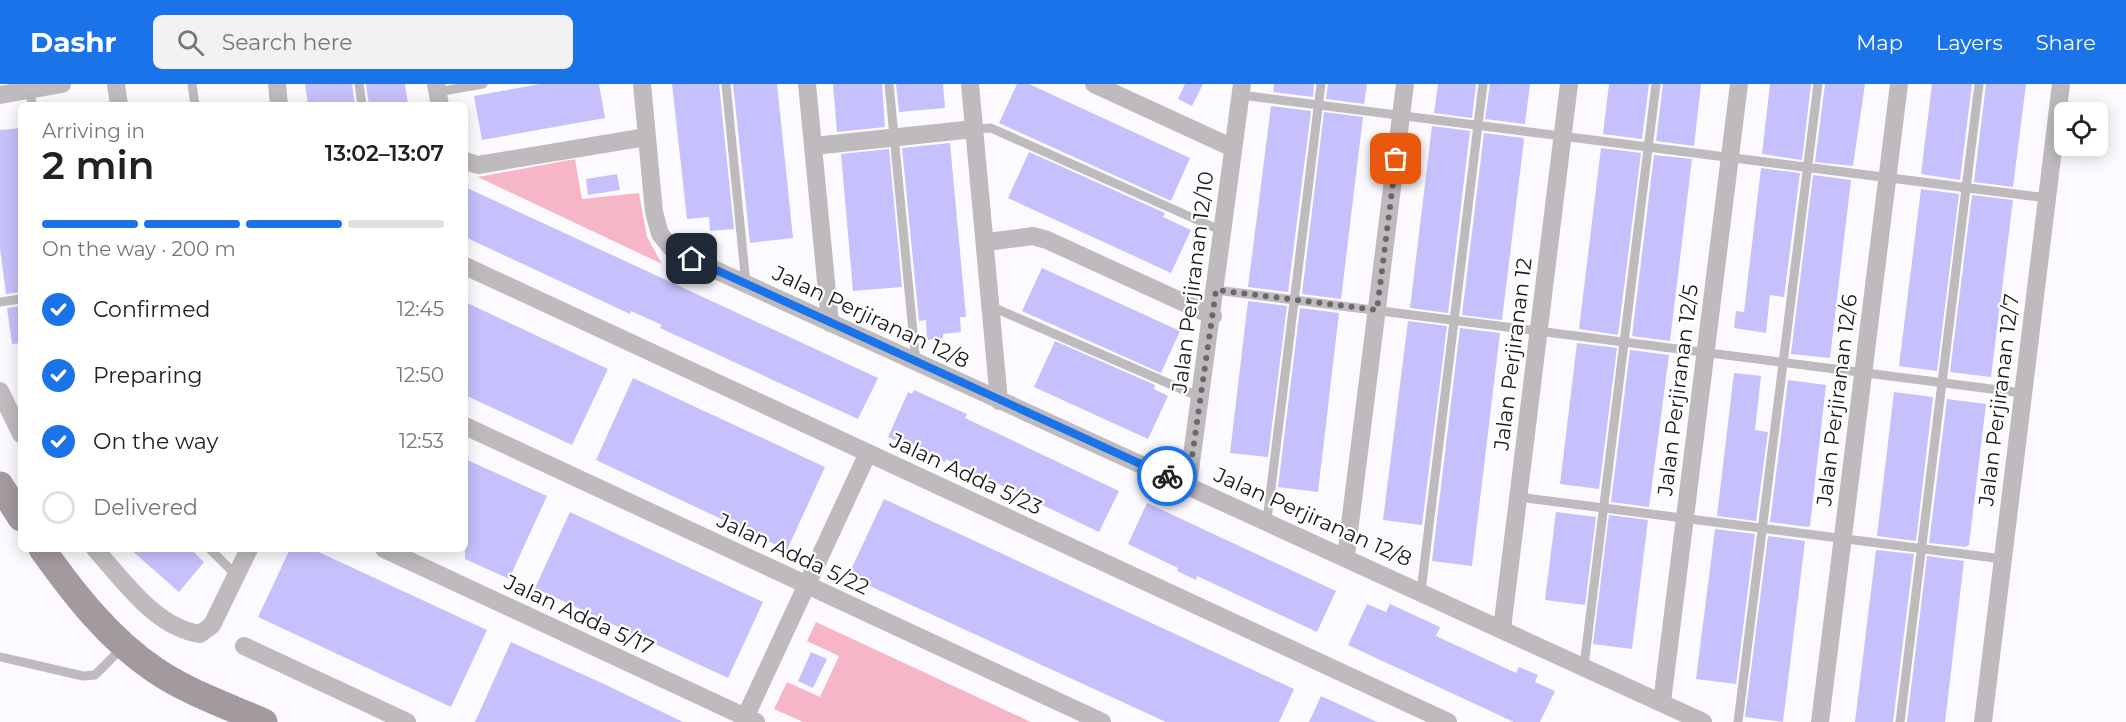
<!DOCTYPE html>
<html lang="en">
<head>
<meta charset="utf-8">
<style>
  :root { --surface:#fff; --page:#f2f2f2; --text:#222; --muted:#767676; --line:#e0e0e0; --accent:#1a73e8 }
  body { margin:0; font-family:Montserrat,sans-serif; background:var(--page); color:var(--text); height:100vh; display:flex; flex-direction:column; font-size:22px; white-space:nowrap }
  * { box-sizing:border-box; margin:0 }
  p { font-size:20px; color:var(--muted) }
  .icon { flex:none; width:33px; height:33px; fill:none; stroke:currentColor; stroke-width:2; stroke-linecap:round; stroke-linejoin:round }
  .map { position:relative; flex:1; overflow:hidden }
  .panel { position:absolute; left:18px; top:18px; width:450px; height:450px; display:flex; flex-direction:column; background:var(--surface); border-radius:9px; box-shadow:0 3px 15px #0003 }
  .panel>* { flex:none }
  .buttons { position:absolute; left:2054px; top:18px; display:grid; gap:12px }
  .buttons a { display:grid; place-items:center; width:54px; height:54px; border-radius:9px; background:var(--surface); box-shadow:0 3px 15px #0003; font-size:30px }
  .pin { position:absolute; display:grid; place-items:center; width:51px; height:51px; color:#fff; margin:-26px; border-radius:12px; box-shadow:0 3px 9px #0006 }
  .courier { position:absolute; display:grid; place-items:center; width:60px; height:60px; margin:-30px; border:4px solid #1a73e8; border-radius:50%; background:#fff; color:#222; box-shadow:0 2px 8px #0007 }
  .summary em { font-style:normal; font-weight:600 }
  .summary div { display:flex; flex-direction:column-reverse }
  .summary { display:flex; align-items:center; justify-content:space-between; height:102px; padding:0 24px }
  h1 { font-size:39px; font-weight:600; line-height:45px }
  .bar { display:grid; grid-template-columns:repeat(4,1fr); gap:9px 6px; align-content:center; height:72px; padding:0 24px }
  .bar i { height:8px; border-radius:4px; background:var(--line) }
  .bar .selected { background:var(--accent) }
  .bar p { grid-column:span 4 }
  ol { padding:0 24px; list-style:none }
  li { display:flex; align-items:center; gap:18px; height:66px }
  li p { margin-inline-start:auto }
  li .icon { padding:6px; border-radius:50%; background:var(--accent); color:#fff; stroke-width:4 }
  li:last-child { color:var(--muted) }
  li i { width:33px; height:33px; border:3px solid var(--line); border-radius:50% }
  header { display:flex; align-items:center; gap:36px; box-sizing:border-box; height:84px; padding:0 30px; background:var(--accent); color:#fff }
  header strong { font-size:28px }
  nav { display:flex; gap:33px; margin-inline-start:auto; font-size:21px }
  .search { width:420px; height:54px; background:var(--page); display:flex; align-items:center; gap:15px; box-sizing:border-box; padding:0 21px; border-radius:9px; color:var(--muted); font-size:22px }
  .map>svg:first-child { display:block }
  .green { fill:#f7b6c8 }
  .building { fill:#c6c1fc }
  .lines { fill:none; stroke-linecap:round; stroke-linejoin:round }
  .service { stroke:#bfbabd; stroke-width:9 }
  .minor { stroke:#bfbabd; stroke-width:18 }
  .secondary { stroke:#a29a9f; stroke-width:27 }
  .done { stroke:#6b686c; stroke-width:6; stroke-dasharray:0 10.8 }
  .route { stroke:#1a73e8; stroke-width:8 }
  .labels { text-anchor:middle; stroke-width:4.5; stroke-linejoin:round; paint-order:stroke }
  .street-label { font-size:21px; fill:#1c191d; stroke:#fff }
</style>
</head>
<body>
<header>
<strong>Dashr</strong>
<div class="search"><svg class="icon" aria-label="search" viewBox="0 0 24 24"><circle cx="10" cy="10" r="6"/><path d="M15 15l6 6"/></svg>Search here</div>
<nav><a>Map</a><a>Layers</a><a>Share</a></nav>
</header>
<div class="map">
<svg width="2126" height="638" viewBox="0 0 2126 638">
  <rect width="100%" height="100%" fill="#fdfaff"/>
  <path class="green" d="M575,75L582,115L639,109L647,153L662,180L478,93Z
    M816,538L1031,638H803L774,625L787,598L820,613L839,572L807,557Z"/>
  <path class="building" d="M305,0H352L355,21H308Z
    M366,0H405L408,21H369Z
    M540,0H599L605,34L482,56L474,12Z
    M672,0H719L734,145L710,147L709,133L687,135Z
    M733,0H777L793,154L750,159Z
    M833,0H882L885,43L837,48Z
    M896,0H943L945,24L899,28Z
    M1017,0H1029L1190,74L1171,117L999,39Z
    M1185,0H1203L1192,22L1178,15Z
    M1274,0H1314L1313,13L1273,8Z
    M1328,0H1367L1364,20L1326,15Z
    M1438,0H1476L1472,34L1434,29Z
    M1490,0H1530L1525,40L1485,35Z
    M1609,0H1649L1642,55L1603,50Z
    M1663,0H1701L1694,62L1656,57Z
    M1770,0H1811L1802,76L1762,70Z
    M1825,0H1865L1853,82L1815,78Z
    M1932,0H1972L1960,96L1921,90Z
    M1986,0H2026L2013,103L1974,98Z
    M1271,22L1311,27L1288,208L1248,203Z
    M1324,28L1363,33L1341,215L1302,210Z
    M1432,42L1470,47L1448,229L1410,224Z
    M21,44V208L6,210L0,164V46Z
    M1484,49L1523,54L1524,56L1502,236L1462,231Z
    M950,59L966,233H960L961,248L943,250V254L927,256L926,236L919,237L902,64Z
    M1601,64L1641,69L1618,251L1579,245Z
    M889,65L902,203L853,207L841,70Z
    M1029,68L1165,129L1163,133L1191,146L1171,189L1008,114Z
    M1654,71L1692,75L1670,257L1632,252Z
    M1761,84L1800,89L1784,213L1770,211L1766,249L1734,244L1736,227L1744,228Z
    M617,90L620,106L588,111L586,95Z
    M1813,91L1851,96L1830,274L1791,270Z
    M465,103L878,294L858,335L660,244L662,241L631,227L630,230L465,153Z
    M1921,105L1959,110L1937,287L1899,282Z
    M1972,111L2013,116L1991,293L1950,288Z
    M1042,184L1180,247L1161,289L1022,227Z
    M1248,217L1287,222L1268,373L1230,369Z
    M465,218L608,285L572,361L465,311Z
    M21,222V259L12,260L7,224Z
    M1300,224L1339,229L1318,408L1278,403Z
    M1408,237L1447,242L1422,441L1383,436Z
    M1460,244L1500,249L1472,482L1432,477Z
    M1055,257L1155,301L1154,305L1168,312L1148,355L1034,303Z
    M1577,259L1617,264L1599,405L1560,400Z
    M1630,266L1669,271L1649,423L1611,418Z
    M1734,289L1761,292L1755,346L1768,348L1756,437L1717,432Z
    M633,294L825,383L787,466L596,376Z
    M1788,296L1826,301L1810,442L1807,443L1770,438Z
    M914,306L967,330L965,334L1119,407L1099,448L946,375L945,378L888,353L908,308L912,310Z
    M1894,308L1933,313L1916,457L1877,452Z
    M1947,315L1986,320L1969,461L1966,463L1929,459Z
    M465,375L547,412L509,495L465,475Z
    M884,415L1294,605L1279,638H1166L848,492Z
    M1147,419L1336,507L1317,548L1197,492L1196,496L1177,487L1178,484L1128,460Z
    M570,428L763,518L728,594L535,504Z
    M1556,428L1596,433L1585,521L1545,516Z
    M1609,431L1648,436L1632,565L1593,560Z
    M1715,445L1755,450L1736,600L1696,595Z
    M1768,452L1805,457L1783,638L1745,633Z
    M130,465H191L204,478L179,508Z
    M290,465H312L487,546L451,623L258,533Z
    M1876,466L1914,470L1893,638H1855Z
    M1927,472L1964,477L1945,638H1907Z
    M1367,520L1386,528L1390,520L1440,543L1436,552L1516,589L1519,583L1538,591L1535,598L1555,607L1540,638H1514L1348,561Z
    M511,558L604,600L683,638H475Z
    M811,568L827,575L813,604L798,597Z
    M1321,612L1377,638H1309Z"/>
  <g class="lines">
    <path class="service" d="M192,0L195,21
      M359,0L362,21
      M726,0L746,200
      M889,0L916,279
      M30,6L32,21
      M437,8L483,0
      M1241,11L2047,114
      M974,45L991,44L1222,147
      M1216,206L2023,309
      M0,218L21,215
      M990,222L1200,313
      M1518,413L2003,475
      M1267,436L1321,0
      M210,465L236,491
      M1421,507L1483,0
      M0,573L83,592L95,591L122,564
      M1584,582L1656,0
      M1738,638L1818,0
      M1900,638L1979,0"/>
    <path class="minor" d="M116,0L119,21
      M277,0L279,21
      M436,0L440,21
      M642,0L654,128L660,150L674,167L1703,638
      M807,0L830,239
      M970,0L999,317
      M1094,0L1233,64
      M0,11L62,0
      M814,62L974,45
      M465,77L478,81L646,53
      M987,158L1033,152L1047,156L1213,232
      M465,182L1448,638
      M0,307L21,350
      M465,342L1102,638
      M1188,401L1242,0
      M95,465C124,497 156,544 200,550L212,541L249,465
      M384,465L756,638
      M1346,472L1405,0
      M1502,545L1569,0
      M244,562L407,638
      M1662,618L1739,0
      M743,638L868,369
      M1820,638L1899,0
      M1983,638L2061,0"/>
    <path class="secondary" d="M0,401L21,434
      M42,465C74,510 109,555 155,586C187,608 228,622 264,638"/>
  </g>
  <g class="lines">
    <path class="done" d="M1167,392L1188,401L1216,206L1377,226L1396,75"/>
    <path class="route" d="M692,175L1167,392"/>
  </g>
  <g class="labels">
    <g class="street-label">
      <text transform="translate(1193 198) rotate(-83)" y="7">Jalan Perjiranan 12/10</text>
      <text transform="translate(871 233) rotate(25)" y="7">Jalan Perjiranan 12/8</text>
      <text transform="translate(1513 270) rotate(-83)" y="7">Jalan Perjiranan 12</text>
      <text transform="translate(1678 306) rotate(-83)" y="7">Jalan Perjiranan 12/5</text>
      <text transform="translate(1837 316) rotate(-83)" y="7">Jalan Perjiranan 12/6</text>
      <text transform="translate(1999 316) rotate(-83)" y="7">Jalan Perjiranan 12/7</text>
      <text transform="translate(966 390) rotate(25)" y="7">Jalan Adda 5/23</text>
      <text transform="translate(1313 433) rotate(24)" y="7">Jalan Perjiranan 12/8</text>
      <text transform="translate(793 470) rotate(25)" y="7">Jalan Adda 5/22</text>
      <text transform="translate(579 531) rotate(25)" y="7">Jalan Adda 5/17</text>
    </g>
  </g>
</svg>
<div class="buttons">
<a><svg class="icon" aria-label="locate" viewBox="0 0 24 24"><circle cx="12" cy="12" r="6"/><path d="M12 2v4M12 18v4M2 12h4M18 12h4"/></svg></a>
</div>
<div class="pin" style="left:1396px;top:75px;background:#ea580c"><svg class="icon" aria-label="bag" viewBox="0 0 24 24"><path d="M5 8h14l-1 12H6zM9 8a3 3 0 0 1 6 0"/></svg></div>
<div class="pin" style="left:692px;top:175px;background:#1f2937"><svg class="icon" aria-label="home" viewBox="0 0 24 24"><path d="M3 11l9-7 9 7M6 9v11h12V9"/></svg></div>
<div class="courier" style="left:1167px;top:392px"><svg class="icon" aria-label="bike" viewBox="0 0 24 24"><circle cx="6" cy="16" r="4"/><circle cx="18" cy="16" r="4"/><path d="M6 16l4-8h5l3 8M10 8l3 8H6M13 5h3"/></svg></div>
<section class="panel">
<div class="summary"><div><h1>2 min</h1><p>Arriving in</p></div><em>13:02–13:07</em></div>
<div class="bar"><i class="selected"></i><i class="selected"></i><i class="selected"></i><i></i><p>On the way · 200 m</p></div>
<ol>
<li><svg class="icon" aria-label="check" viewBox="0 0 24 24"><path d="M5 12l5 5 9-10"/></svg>Confirmed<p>12:45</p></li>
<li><svg class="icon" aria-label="check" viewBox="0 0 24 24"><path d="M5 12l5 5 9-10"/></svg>Preparing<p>12:50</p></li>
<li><svg class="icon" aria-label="check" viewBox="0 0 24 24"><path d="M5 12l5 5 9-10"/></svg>On the way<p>12:53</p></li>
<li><i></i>Delivered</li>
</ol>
</section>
</div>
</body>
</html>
